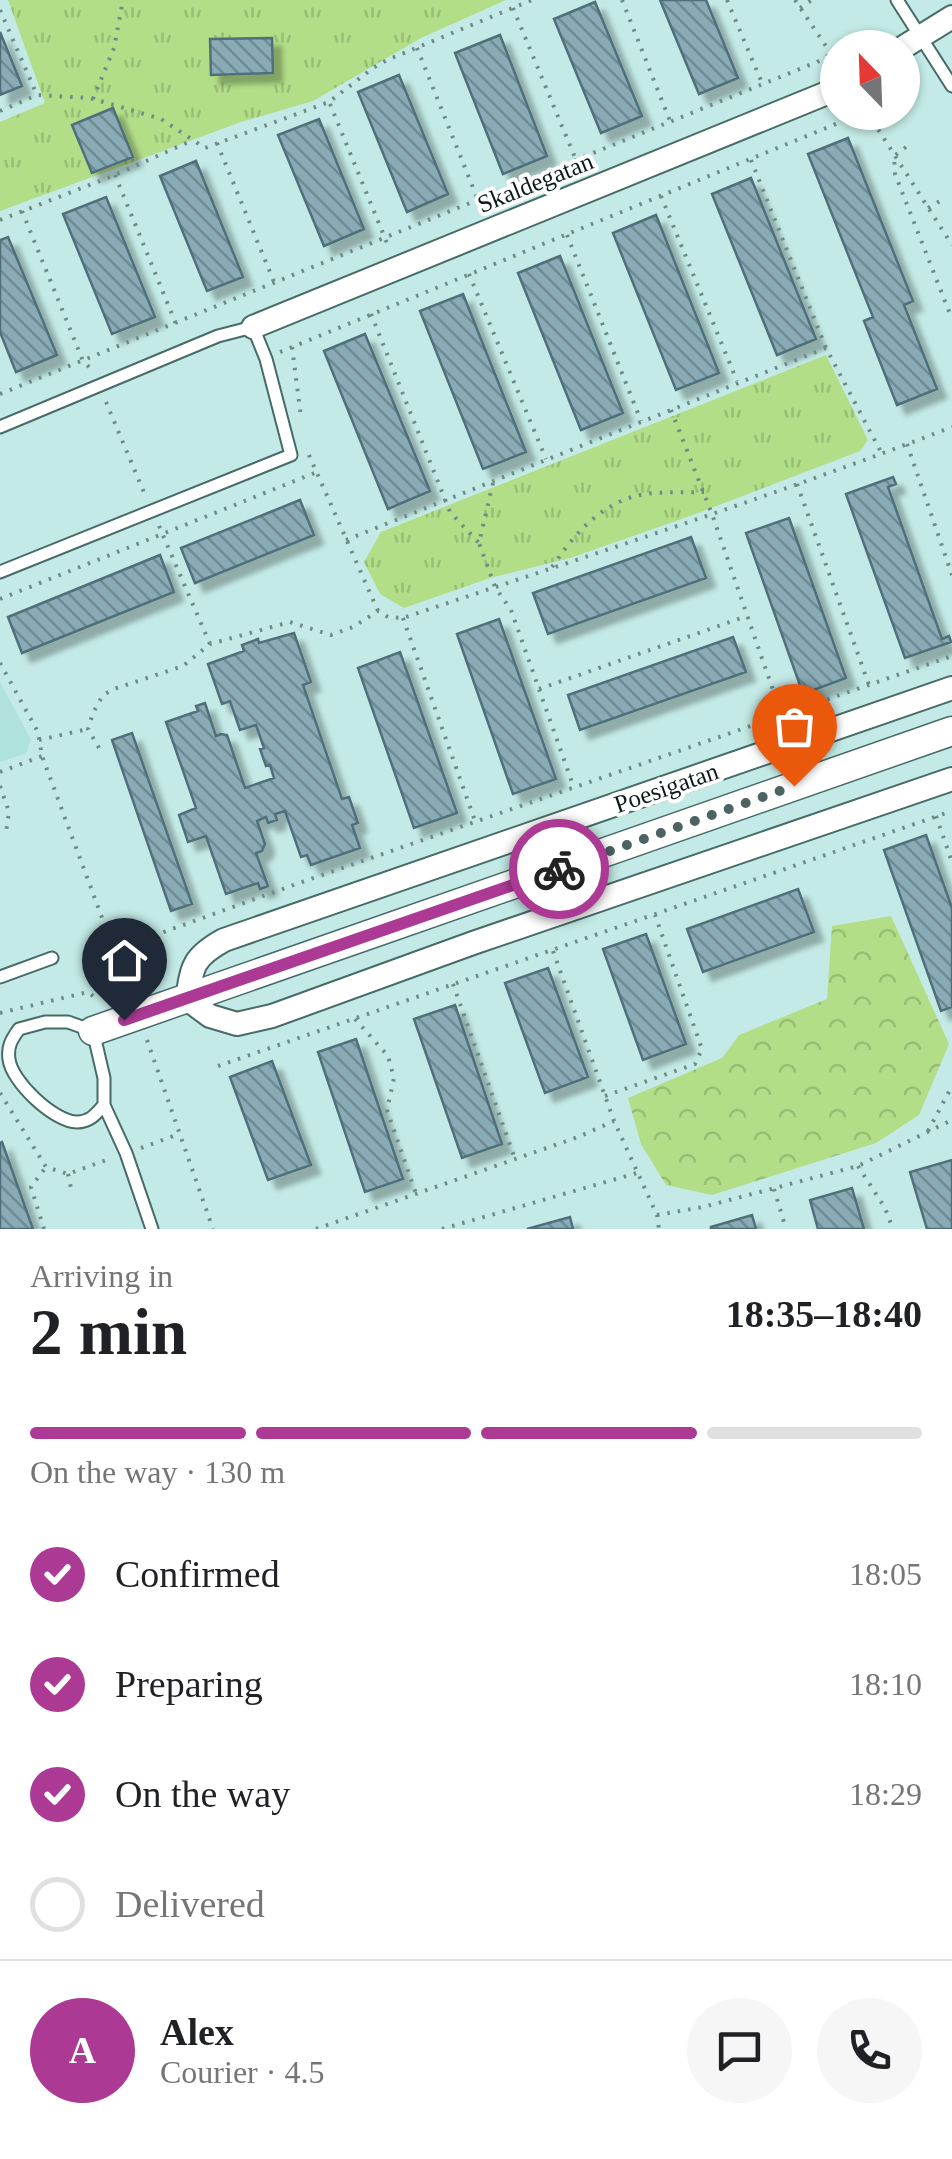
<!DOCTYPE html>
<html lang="en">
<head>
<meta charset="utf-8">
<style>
  :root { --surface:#fff; --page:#f6f6f6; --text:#202124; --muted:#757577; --line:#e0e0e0; --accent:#ac3a95 }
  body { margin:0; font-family:"Times New Roman",serif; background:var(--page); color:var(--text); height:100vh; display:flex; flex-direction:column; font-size:38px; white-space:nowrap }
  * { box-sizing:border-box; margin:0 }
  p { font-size:32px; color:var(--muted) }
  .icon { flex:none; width:55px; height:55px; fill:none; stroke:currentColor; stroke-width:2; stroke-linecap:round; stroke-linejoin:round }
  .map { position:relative; height:1229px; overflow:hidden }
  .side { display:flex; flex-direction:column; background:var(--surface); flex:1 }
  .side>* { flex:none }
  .needle { width:65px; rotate:337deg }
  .buttons { position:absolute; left:820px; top:30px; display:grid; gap:20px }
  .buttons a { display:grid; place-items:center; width:100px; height:100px; border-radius:50%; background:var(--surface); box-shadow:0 2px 8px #0004; font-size:50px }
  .pin { position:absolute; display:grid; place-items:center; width:85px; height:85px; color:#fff; margin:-102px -42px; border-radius:50% 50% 50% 0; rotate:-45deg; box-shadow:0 0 10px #0007 }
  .pin .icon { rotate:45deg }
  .courier { position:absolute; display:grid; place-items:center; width:100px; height:100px; margin:-50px; border:8px solid #ac3a95; border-radius:50%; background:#fff; color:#222; box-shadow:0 2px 12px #0007 }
  .summary em { font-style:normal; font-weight:600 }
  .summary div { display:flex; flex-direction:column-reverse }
  .summary { display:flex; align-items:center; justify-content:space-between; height:170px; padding:0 30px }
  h1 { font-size:65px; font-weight:600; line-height:75px }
  .bar { display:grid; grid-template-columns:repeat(4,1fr); gap:15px 10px; align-content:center; height:120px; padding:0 30px }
  .bar i { height:12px; border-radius:8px; background:var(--line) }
  .bar .current { background:var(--accent) }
  .bar p { grid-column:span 4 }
  .line { display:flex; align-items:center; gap:25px; padding:0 30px; border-top:2px solid var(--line) }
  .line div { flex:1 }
  .round { display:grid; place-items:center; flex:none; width:105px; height:105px; border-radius:52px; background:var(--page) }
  ol { padding:0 30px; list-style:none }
  li { display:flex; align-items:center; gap:30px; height:110px }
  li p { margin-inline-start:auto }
  li .icon { padding:10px; border-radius:50%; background:var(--accent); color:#fff; stroke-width:4 }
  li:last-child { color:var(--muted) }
  li i { width:55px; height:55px; border:5px solid var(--line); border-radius:50% }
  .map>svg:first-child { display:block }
  .built { fill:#afe1dd }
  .grass { fill:url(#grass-tufts) }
  .forest { fill:url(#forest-crowns) }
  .building { fill:url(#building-back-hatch); stroke:#4f707a; stroke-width:2.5; filter:url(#shadow) }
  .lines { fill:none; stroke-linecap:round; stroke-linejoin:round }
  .service-casing { stroke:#476b68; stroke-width:15 }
  .minor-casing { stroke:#476b68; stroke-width:26 }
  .tertiary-casing { stroke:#476b68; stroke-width:31 }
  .path { stroke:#6f8b88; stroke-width:4; stroke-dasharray:2.5 8; stroke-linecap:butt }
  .service { stroke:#fff; stroke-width:11 }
  .minor { stroke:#fff; stroke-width:22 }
  .tertiary { stroke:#fff; stroke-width:28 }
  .done { stroke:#4c6361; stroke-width:10; stroke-dasharray:0 18 }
  .route { stroke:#ac3a95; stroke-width:12 }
  .labels { text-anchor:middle; stroke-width:8; stroke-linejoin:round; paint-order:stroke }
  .street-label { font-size:25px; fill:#0c1b1a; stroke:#fff }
</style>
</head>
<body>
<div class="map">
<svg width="952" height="1229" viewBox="0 0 952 1229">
  <defs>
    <pattern id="grass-tufts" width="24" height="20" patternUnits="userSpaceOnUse" patternTransform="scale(2.5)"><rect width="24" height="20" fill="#b2de88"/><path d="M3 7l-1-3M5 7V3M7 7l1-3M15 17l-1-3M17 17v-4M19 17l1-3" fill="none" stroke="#98be75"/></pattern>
    <pattern id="forest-crowns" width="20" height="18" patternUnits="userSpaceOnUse" patternTransform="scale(2.5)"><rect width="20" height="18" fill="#b2de88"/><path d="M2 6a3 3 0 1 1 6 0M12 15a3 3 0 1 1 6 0" fill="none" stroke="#98be75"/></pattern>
    <pattern id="building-back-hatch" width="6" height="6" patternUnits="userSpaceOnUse" patternTransform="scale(2.5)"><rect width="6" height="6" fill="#88abb6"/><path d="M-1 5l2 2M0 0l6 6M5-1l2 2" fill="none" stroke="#6e8a93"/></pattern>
    <filter id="shadow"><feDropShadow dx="9" dy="9" stdDeviation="2.5" flood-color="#0004"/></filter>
  </defs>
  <rect width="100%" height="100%" fill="#c3eae6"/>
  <path class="built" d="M0,682L31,740L26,753L0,762Z"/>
  <path class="grass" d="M8,0H506L421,38L313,101L241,122L0,211V122L45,103Z
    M826,355L868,440L860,451L693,515L570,558L490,578L404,608L380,594L364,562L381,532Z"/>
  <path class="forest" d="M891,916L949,1044L919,1115L876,1143L712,1195L666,1185L641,1144L628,1098L722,1058L739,1035L827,999L832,926Z"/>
  <path class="building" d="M660,0H706L738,78L699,94Z
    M595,2L642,116L601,133L554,19Z
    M0,32L22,86L0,95Z
    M500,35L547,156L503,174L455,53Z
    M272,38L273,73L211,75L210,39Z
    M399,75L448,194L407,212L358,92Z
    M113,108L133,157L92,173L72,125Z
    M319,119L364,229L324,246L278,135Z
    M848,138L913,301L904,305L937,389L897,405L864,321L873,317L808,154Z
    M196,161L243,277L207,291L160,176Z
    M751,178L816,339L777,355L712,194Z
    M106,197L155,317L112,334L63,214Z
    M656,215L719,373L676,390L613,233Z
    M8,237L57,355L16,372L0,332V240Z
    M560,256L623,413L581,430L518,273Z
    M463,294L526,452L483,469L420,311Z
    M365,334L430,491L388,509L324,351Z
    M893,477L896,484L888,487L942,639L949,636L951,642L905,658L846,494Z
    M300,500L314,535L195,583L181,548Z
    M789,518L846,678L803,694L746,533Z
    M691,537L706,578L548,634L533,593Z
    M160,555L174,592L22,653L8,617Z
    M499,619L556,779L513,794L457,634Z
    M294,633L311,682L303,685L342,799L349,797L358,823L352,825L360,848L311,865L307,855L301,857L285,811L275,814L277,820L268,823L266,817L257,821L265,844L262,851L256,853L268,886L260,889L258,883L226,894L206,836L188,842L179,815L196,808L166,722L198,711L196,706L205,703L216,736L221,734L227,735L245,788L274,778L270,765L266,766L260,749L264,748L256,725L240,730L230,701L222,704L208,664L244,651L242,645L258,639L259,643Z
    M733,637L746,672L580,730L568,695Z
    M400,652L457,813L414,828L358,668Z
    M132,733L192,904L171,911L112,740Z
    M926,835L952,908V1007L941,1011L884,850Z
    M798,889L814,932L703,972L687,929Z
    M646,934L686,1044L643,1060L603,949Z
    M548,968L588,1077L545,1093L505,983Z
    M455,1005L502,1144L462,1158L414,1019Z
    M356,1039L403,1179L365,1192L318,1052Z
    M272,1061L311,1165L268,1180L230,1077Z
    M2,1142L33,1229H0V1143Z
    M952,1160V1229H927L910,1172Z
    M852,1188L864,1229H818L810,1200Z
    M752,1215L756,1229H711V1227Z
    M570,1217L573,1229H527Z"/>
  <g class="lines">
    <defs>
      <path id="service" d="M897,0L952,86
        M0,427L218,336L253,327L266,359L291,455L0,572
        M0,977L52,958
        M45,1022H68L93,1031L104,1078V1105C96,1114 90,1122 77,1122C54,1122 11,1081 9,1059C7,1046 12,1039 19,1029Z
        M104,1105L126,1153L152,1229"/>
      <path id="minor" d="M902,48L952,17
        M253,327L827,93L838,87
        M952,688L224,940C193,957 192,966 187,999L210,1016L237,1024L272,1016L473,943L952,779"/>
      <path id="tertiary" d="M93,1031L952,731"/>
    </defs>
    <use href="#service" class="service-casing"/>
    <use href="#minor" class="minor-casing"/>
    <use href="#tertiary" class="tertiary-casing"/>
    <path class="path" d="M622,0L670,121
      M727,0L762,83
      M795,0L838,64
      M513,8L576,160
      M800,8L812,0
      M0,10L37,95
      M417,48L478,200
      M93,99L114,48L123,0
      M330,104L389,248
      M0,111L37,95L90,98L161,119L205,148L329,102L373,68L387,60L532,0
      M867,112L952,245
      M217,143L274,282
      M906,147L894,156L895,174L952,319
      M751,160L826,348
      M115,175L176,324
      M661,196L737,381
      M928,208L940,201
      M22,211L83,361L92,370
      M0,220L115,175L193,140
      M567,235L641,421
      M469,274L546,459
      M371,314L450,512L479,543
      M292,347L301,417
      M280,352L865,112
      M0,394L817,62L831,54
      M106,402L145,495
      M671,410L712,514L782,716
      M907,444L952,575
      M309,455L378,611
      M493,483L479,543L495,587L511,610L574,788
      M797,484L869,685
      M159,526L210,644
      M346,540L826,348L881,452
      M552,567C571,539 593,512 626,499C649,490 679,493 704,492
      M0,599L317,472
      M403,618L475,821
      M0,663L38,732L42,756L130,993
      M539,689L747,616
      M39,740L88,729
      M99,748L88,729L93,713L103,695L114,689L183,666L210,644L290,622L331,635L353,627L378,611L388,617L403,618C587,556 771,497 952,427
      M0,772L42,756
      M0,786L9,812L6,832
      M936,816L952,862
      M114,950L302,882L952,656
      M553,951L614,1121
      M453,984L515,1159
      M0,1013L88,992L99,1001
      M355,1019L388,1056L394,1078L387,1110L416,1194
      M147,1040L213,1229
      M218,1066L952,811
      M0,1093L46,1167L68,1174L109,1159
      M605,1096L695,1064L702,1049L655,915
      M928,1131L952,1086
      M141,1148L179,1134
      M858,1166L885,1208L893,1229
      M68,1174L71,1188
      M774,1189L786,1229
      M657,1215L703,1207L858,1166L952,1120
      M44,1229L31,1187L46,1167
      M316,1229L578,1137L614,1121L657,1215L659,1229
      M442,1229L637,1173"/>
    <use href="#service" class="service"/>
    <use href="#minor" class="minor"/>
    <use href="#tertiary" class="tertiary"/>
  </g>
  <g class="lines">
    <path class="done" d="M559,869L794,786"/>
    <path class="route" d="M124,1020L559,869"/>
  </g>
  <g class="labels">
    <g class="street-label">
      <text transform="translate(535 182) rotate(-22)" y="9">Skaldegatan</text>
      <text transform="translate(666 787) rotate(-19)" y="9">Poesigatan</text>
    </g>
  </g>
</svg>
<div class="buttons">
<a><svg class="needle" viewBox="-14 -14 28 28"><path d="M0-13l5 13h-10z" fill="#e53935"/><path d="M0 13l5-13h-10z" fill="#757577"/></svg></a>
</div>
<div class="pin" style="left:794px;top:786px;background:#ea580c"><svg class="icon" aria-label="bag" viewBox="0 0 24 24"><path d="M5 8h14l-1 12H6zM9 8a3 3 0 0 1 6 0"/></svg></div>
<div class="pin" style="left:124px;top:1020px;background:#1f2937"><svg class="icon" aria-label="home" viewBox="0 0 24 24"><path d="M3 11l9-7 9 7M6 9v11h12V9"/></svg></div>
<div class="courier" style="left:559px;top:869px"><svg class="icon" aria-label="bike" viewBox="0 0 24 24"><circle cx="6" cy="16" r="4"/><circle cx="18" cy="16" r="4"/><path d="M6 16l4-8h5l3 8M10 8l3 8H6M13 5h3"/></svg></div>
</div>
<section class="side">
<div class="summary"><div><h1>2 min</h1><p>Arriving in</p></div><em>18:35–18:40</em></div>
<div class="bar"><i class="current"></i><i class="current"></i><i class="current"></i><i></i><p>On the way · 130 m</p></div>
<ol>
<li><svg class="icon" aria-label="check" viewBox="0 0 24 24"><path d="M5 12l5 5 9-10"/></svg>Confirmed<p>18:05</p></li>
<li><svg class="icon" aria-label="check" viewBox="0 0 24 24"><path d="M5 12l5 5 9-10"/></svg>Preparing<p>18:10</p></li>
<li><svg class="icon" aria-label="check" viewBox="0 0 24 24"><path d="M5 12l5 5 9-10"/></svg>On the way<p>18:29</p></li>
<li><i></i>Delivered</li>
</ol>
<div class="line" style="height:180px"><b class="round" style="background:var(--accent);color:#fff">A</b><div><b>Alex</b><p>Courier · 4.5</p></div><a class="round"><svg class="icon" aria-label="chat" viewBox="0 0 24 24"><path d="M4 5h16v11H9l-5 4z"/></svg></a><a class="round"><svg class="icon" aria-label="phone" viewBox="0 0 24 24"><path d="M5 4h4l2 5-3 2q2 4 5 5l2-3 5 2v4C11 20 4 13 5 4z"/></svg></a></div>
</section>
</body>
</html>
